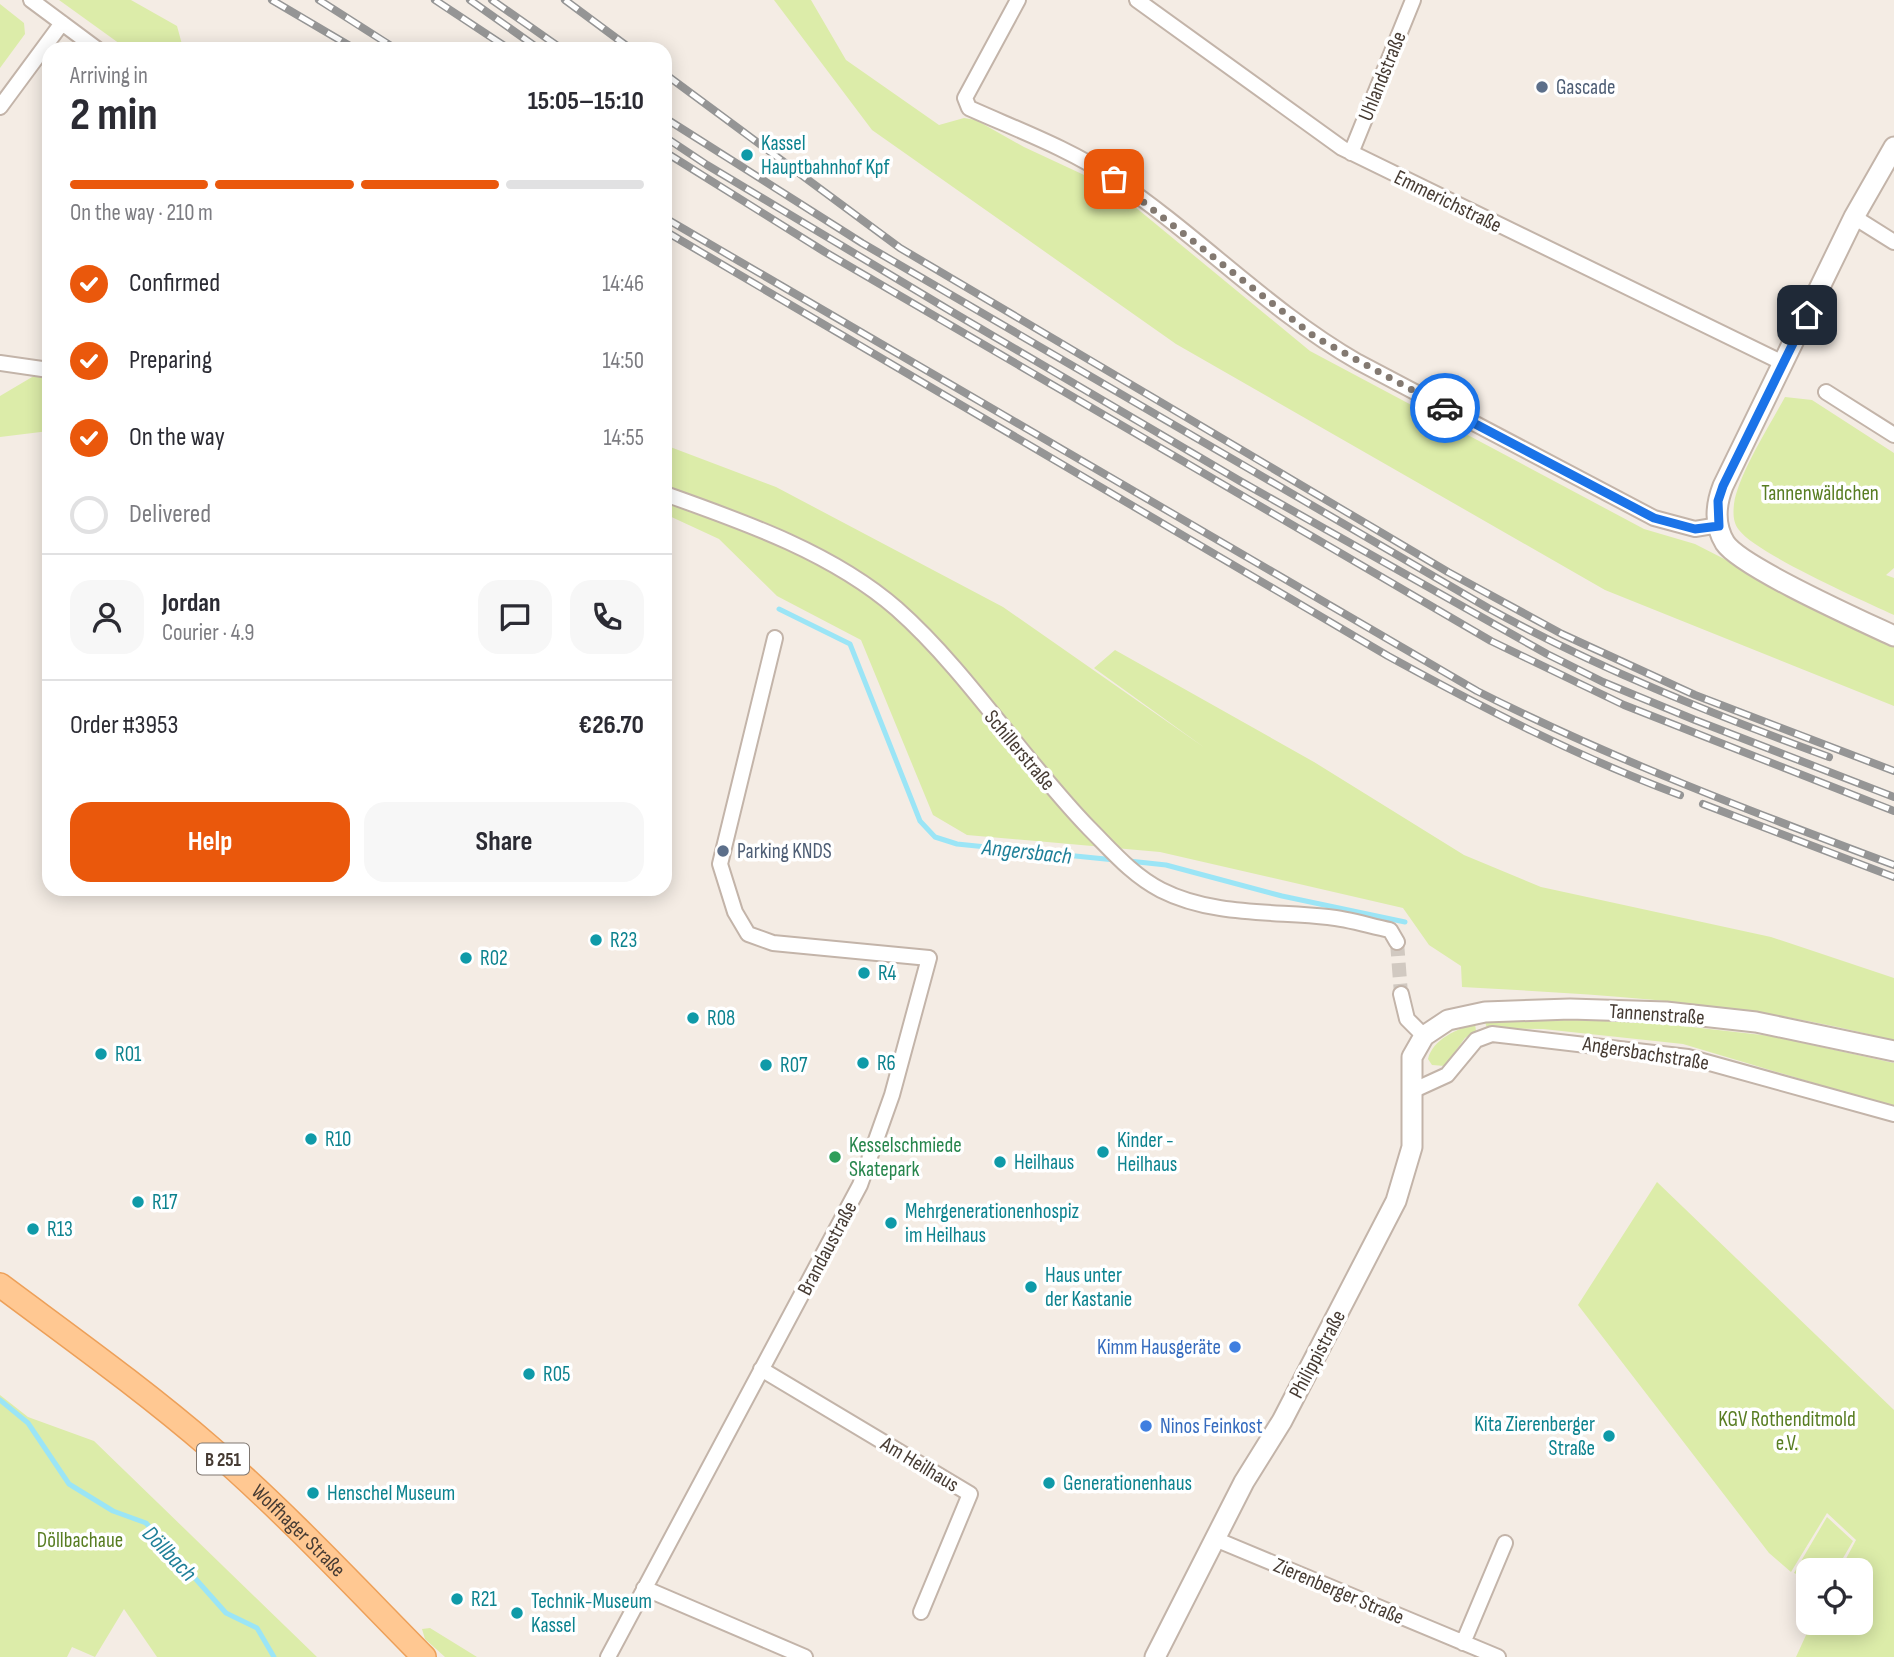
<!DOCTYPE html>
<html lang="en">
<head>
<meta charset="utf-8">
<style>
  :root { --surface:#fff; --page:#f7f7f7; --text:#2b2b33; --muted:#7c7c81; --line:#e1e1e2; --accent:#ea580c }
  body { margin:0; font-family:"Sofia Sans Condensed",sans-serif; background:var(--page); color:var(--text); height:100vh; display:flex; flex-direction:column; font-size:26px; white-space:nowrap }
  * { box-sizing:border-box; margin:0 }
  p { font-size:23px; color:var(--muted) }
  .icon { flex:none; width:38px; height:38px; fill:none; stroke:currentColor; stroke-width:2; stroke-linecap:round; stroke-linejoin:round }
  .map { position:relative; flex:1; overflow:hidden }
  .details { position:absolute; left:42px; top:42px; width:630px; height:854px; display:flex; flex-direction:column; background:var(--surface); border-radius:21px; box-shadow:0 4px 18px #0003 }
  .details>* { flex:none }
  .tools { position:absolute; left:1796px; top:1558px; display:grid; gap:14px }
  .tools a { display:grid; place-items:center; width:77px; height:77px; border-radius:14px; background:var(--surface); box-shadow:0 4px 18px #0003; font-size:35px }
  .pin { position:absolute; display:grid; place-items:center; width:60px; height:60px; color:#fff; margin:-30px; border-radius:14px; box-shadow:0 4px 10px #0006 }
  .courier { position:absolute; display:grid; place-items:center; width:70px; height:70px; margin:-35px; border:5px solid #1a73e8; border-radius:50%; background:#fff; color:#222; box-shadow:0 2px 9px #0007 }
  .headline em { font-style:normal; font-weight:700 }
  .headline div { display:flex; flex-direction:column-reverse }
  .headline { display:flex; align-items:center; justify-content:space-between; height:119px; padding:0 28px }
  h1 { font-size:46px; font-weight:700; line-height:52px }
  .bar { display:grid; grid-template-columns:repeat(4,1fr); gap:10px 7px; align-content:center; height:84px; padding:0 28px }
  .bar i { height:9px; border-radius:5px; background:var(--line) }
  .bar .current { background:var(--accent) }
  .bar p { grid-column:span 4 }
  .line { display:flex; align-items:center; gap:18px; padding:0 28px; border-top:2px solid var(--line) }
  .line div { flex:1 }
  .round { display:grid; place-items:center; flex:none; width:74px; height:74px; border-radius:21px; background:var(--page) }
  ol { padding:0 28px; list-style:none }
  li { display:flex; align-items:center; gap:21px; height:77px }
  li p { margin-inline-start:auto }
  li .icon { padding:7px; border-radius:50%; background:var(--accent); color:#fff; stroke-width:4 }
  li:last-child { color:var(--muted) }
  li i { width:38px; height:38px; border:4px solid var(--line); border-radius:50% }
  .primary-button { display:flex; gap:14px; margin-top:auto; padding:14px 28px }
  .primary-button a { flex:1; height:80px; border-radius:21px; background:var(--accent); color:#fff; font-size:28px; font-weight:700; line-height:80px; text-align:center }
  .primary-button a+a { background:var(--page); color:var(--text) }
  .map>svg:first-child { display:block }
  .green { fill:#dceca9 }
  .lines { fill:none; stroke-linecap:round; stroke-linejoin:round }
  .stream { stroke:#9be5f6; stroke-width:5 }
  .minor-tunnel { stroke:#d1c9c1; stroke-width:14; stroke-dasharray:14 7; stroke-linecap:butt }
  .minor-casing { stroke:#c3b4a9; stroke-width:18 }
  .tertiary-casing { stroke:#c3b4a9; stroke-width:23 }
  .primary-casing { stroke:#eda059; stroke-width:26 }
  .minor { stroke:#fff; stroke-width:14 }
  .tertiary { stroke:#fff; stroke-width:19 }
  .primary { stroke:#ffc892; stroke-width:23 }
  .rail-casing { stroke:#959595; stroke-width:8 }
  .rail { stroke:#fff; stroke-width:5; stroke-dasharray:16; stroke-linecap:butt }
  .done { stroke:#837971; stroke-width:7; stroke-dasharray:0 12.6 }
  .route { stroke:#1a73e8; stroke-width:9 }
  .service-dot { fill:#5c6f8a; stroke:#fff; stroke-width:2.5 }
  .culture-dot { fill:#0f9aa8; stroke:#fff; stroke-width:2.5 }
  .leisure-dot { fill:#2e9e5b; stroke:#fff; stroke-width:2.5 }
  .shop-dot { fill:#3f7fe0; stroke:#fff; stroke-width:2.5 }
  .labels { text-anchor:middle; stroke-width:7; stroke-linejoin:round; paint-order:stroke }
  .shield { fill:#fff; stroke:#7e7670; stroke-width:2 }
  .shield-label { font-size:19px; font-weight:bold; fill:#463b33 }
  .street-label { font-size:21px; fill:#463b33; stroke:#fff }
  .service-label { font-size:21px; fill:#4e5e75; stroke:#fff; text-anchor:start }
  .culture-label { font-size:21px; fill:#0d838f; stroke:#fff; text-anchor:start }
  .park-label { font-size:21px; fill:#587d22; stroke:#fff }
  .leisure-label { font-size:21px; fill:#27864d; stroke:#fff; text-anchor:start }
  .shop-label { font-size:21px; fill:#366cbe; stroke:#fff; text-anchor:end }
  .water-label { font-size:23px; font-style:italic; fill:#208099; stroke:#fff }
</style>
</head>
<body>
<div class="map">
<svg width="1894" height="1657" viewBox="0 0 1894 1657">
  <rect width="100%" height="100%" fill="#f4ece4"/>
  <path class="green" d="M59,0H131L177,26L183,48L127,49Z
    M774,0H811L846,60L939,125L964,118L976,120L1024,147L1112,188L1310,351L1644,529L1695,544L1894,646V706L1605,590L1176,344L872,130Z
    M0,4L24,23L25,34L0,68Z
    M49,367V431L0,437V396Z
    M1785,397L1812,400L1894,453V568L1886,575L1894,578V615C1862,600 1757,554 1739,530C1733,523 1733,513 1734,504C1738,475 1770,425 1785,397Z
    M665,445L776,487L1003,607L1205,748L1094,668L1115,650L1314,762L1464,855L1541,887L1771,937L1894,978V1041C1753,1002 1607,995 1462,987L1461,966L1429,945L1403,908L1160,852L967,835L933,815L861,640L777,596L719,539L665,514Z
    M1544,1018L1665,1024L1771,1036L1894,1063V1107L1683,1044L1543,1029L1487,1028L1485,1022Z
    M1475,1024L1476,1031L1465,1038L1445,1066L1432,1065L1428,1059C1433,1039 1457,1029 1475,1024Z
    M1657,1182L1894,1410V1657H1796L1812,1622H1860V1570H1840L1856,1540L1827,1513L1791,1572L1769,1553L1578,1305Z
    M0,1395L28,1417L94,1441L317,1657H157L124,1609L95,1657L72,1647L67,1657H0Z
    M1827,1517L1853,1541L1836,1570H1808V1579L1794,1573Z
    M430,1628L477,1657H445L425,1639L422,1629Z"/>
  <g class="lines">
    <path class="stream" d="M779,609L850,644L920,821L935,837L957,844L1115,860
      M1129,861L1166,865L1282,896L1405,922
      M0,1400L28,1423L69,1484L113,1511L146,1523L226,1613L257,1628L274,1657"/>
    <path class="minor-tunnel" d="M1397,942L1401,994"/>
    <defs>
      <path id="minor" d="M31,0L97,49
        M1018,0L965,98L969,108C1018,130 1070,149 1114,179C1199,236 1269,311 1358,362L1654,518L1695,529L1719,525
        M1137,0L1342,148L1783,363
        M0,107L62,23
        M1351,153L1413,0
        M1854,217L1894,242
        M0,363L49,370
        M1826,392L1894,435
        M665,494C744,522 833,553 897,609C967,671 1023,760 1089,828C1112,851 1132,875 1161,890C1212,916 1273,911 1328,917C1349,919 1370,926 1390,930L1397,942
        M1401,994L1407,1019L1424,1036
        M1412,1091L1447,1075L1476,1040L1492,1034L1688,1057L1894,1114
        M761,1369L970,1494L921,1612
        M1215,1539L1498,1657
        M644,1588L805,1657
        M1463,1643L1505,1543
        M608,1657L860,1185L892,1095L929,958L773,943L748,934L735,912L720,864L775,638"/>
      <path id="tertiary" d="M1894,147L1854,217L1723,486C1716,504 1714,525 1725,543C1741,567 1862,621 1894,636
        M1155,1657L1244,1482L1282,1421L1396,1201L1412,1147V1057L1424,1036L1448,1020L1485,1012L1570,1009L1666,1012L1756,1022L1894,1051"/>
      <g id="primary">
        <path id="s1" d="M0,1285C71,1338 144,1390 211,1448C286,1513 354,1586 424,1657"/>
      </g>
    </defs>
    <use href="#minor" class="minor-casing"/>
    <use href="#tertiary" class="tertiary-casing"/>
    <use href="#primary" class="primary-casing"/>
    <use href="#minor" class="minor"/>
    <use href="#tertiary" class="tertiary"/>
    <use href="#primary" class="primary"/>
    <defs>
      <path id="rail" d="M272,0L355,49
        M319,0L396,49
        M435,0L509,49
        M470,0L539,49
        M492,0L562,49
        M565,0L631,49
        M665,74L900,248L1448,572L1562,634L1695,695L1894,771
        M665,118L862,243L1488,608C1597,668 1712,714 1829,757
        M665,137L707,165L954,313L1240,481L1547,654L1603,682L1695,720L1894,797
        M665,152L825,252L1491,641L1624,705L1894,811
        M665,218L1477,691C1612,759 1752,812 1894,865
        M665,231L1388,656C1483,708 1578,757 1680,795
        M1703,804L1894,877"/>
    </defs>
    <use href="#rail" class="rail-casing"/>
    <use href="#rail" class="rail"/>
  </g>
  <g class="lines">
    <path class="done" d="M1114,179L1315,337L1445,408"/>
    <path class="route" d="M1445,408L1654,518L1695,529L1719,526L1718,501L1723,486L1807,315"/>
  </g>
  <g class="service-dot">
    <circle cx="1542" cy="87" r="7"/>
    <circle cx="723" cy="851" r="7"/>
  </g>
  <g class="culture-dot">
    <circle cx="747" cy="155" r="7"/>
    <circle cx="596" cy="940" r="7"/>
    <circle cx="466" cy="958" r="7"/>
    <circle cx="864" cy="973" r="7"/>
    <circle cx="693" cy="1018" r="7"/>
    <circle cx="101" cy="1054" r="7"/>
    <circle cx="863" cy="1063" r="7"/>
    <circle cx="766" cy="1065" r="7"/>
    <circle cx="311" cy="1139" r="7"/>
    <circle cx="1103" cy="1152" r="7"/>
    <circle cx="1000" cy="1162" r="7"/>
    <circle cx="138" cy="1202" r="7"/>
    <circle cx="891" cy="1223" r="7"/>
    <circle cx="33" cy="1229" r="7"/>
    <circle cx="1031" cy="1287" r="7"/>
    <circle cx="529" cy="1374" r="7"/>
    <circle cx="1609" cy="1436" r="7"/>
    <circle cx="1049" cy="1483" r="7"/>
    <circle cx="313" cy="1493" r="7"/>
    <circle cx="457" cy="1599" r="7"/>
    <circle cx="517" cy="1613" r="7"/>
  </g>
  <circle class="leisure-dot" cx="835" cy="1157" r="7"/>
  <g class="shop-dot">
    <circle cx="1235" cy="1347" r="7"/>
    <circle cx="1146" cy="1426" r="7"/>
  </g>
  <g class="labels">
    <rect class="shield" x="197" y="1443.5" width="52" height="31" rx="5"/>
    <g class="shield-label">
      <text x="223" y="1466">B 251</text>
    </g>
    <g class="street-label">
      <text transform="translate(1382 76) rotate(-68)" y="7">Uhlandstraße</text>
      <text transform="translate(1448 201) rotate(26)" y="7">Emmerichstraße</text>
      <text transform="translate(1020 750) rotate(50)" y="7">Schillerstraße</text>
      <text transform="translate(1657 1014) rotate(4)" y="7">Tannenstraße</text>
      <text transform="translate(1646 1053) rotate(9)" y="7">Angersbachstraße</text>
      <text transform="translate(827 1248) rotate(-62)" y="7">Brandaustraße</text>
      <text transform="translate(1317 1354) rotate(-62)" y="7">Philippistraße</text>
      <text transform="translate(920 1464) rotate(31)" y="7">Am Heilhaus</text>
      <text dy="7" stroke="none"><textPath href="#s1" startOffset="387">Wolfhager Straße</textPath></text>
      <text transform="translate(1339 1591) rotate(23)" y="7">Zierenberger Straße</text>
    </g>
    <g class="service-label">
      <text x="1556" y="94">Gascade</text>
      <text x="737" y="858">Parking KNDS</text>
    </g>
    <g class="culture-label">
      <text x="761" y="150">Kassel<tspan x="761" dy="24">Hauptbahnhof Kpf</tspan></text>
      <text x="610" y="947">R23</text>
      <text x="480" y="965">R02</text>
      <text x="878" y="980">R4</text>
      <text x="707" y="1025">R08</text>
      <text x="115" y="1061">R01</text>
      <text x="877" y="1070">R6</text>
      <text x="780" y="1072">R07</text>
      <text x="325" y="1146">R10</text>
      <text x="1117" y="1147">Kinder -<tspan x="1117" dy="24">Heilhaus</tspan></text>
      <text x="1014" y="1169">Heilhaus</text>
      <text x="152" y="1209">R17</text>
      <text x="905" y="1218">Mehrgenerationenhospiz<tspan x="905" dy="24">im Heilhaus</tspan></text>
      <text x="47" y="1236">R13</text>
      <text x="1045" y="1282">Haus unter<tspan x="1045" dy="24">der Kastanie</tspan></text>
      <text x="543" y="1381">R05</text>
      <text x="1595" y="1431" text-anchor="end">Kita Zierenberger<tspan x="1595" dy="24">Straße</tspan></text>
      <text x="1063" y="1490">Generationenhaus</text>
      <text x="327" y="1500">Henschel Museum</text>
      <text x="471" y="1606">R21</text>
      <text x="531" y="1608">Technik-Museum<tspan x="531" dy="24">Kassel</tspan></text>
    </g>
    <g class="park-label">
      <text x="1820" y="500">Tannenwäldchen</text>
      <text x="1787" y="1426">KGV Rothenditmold<tspan x="1787" dy="24">e.V.</tspan></text>
      <text x="80" y="1547">Döllbachaue</text>
    </g>
    <g class="leisure-label">
      <text x="849" y="1152">Kesselschmiede<tspan x="849" dy="24">Skatepark</tspan></text>
    </g>
    <g class="shop-label">
      <text x="1221" y="1354">Kimm Hausgeräte</text>
      <text x="1160" y="1433" text-anchor="start">Ninos Feinkost</text>
    </g>
    <g class="water-label">
      <text transform="translate(1027 851) rotate(6)" y="8">Angersbach</text>
      <text transform="translate(170 1553) rotate(46)" y="8">Döllbach</text>
    </g>
  </g>
</svg>
<div class="tools">
<a><svg class="icon" aria-label="locate" viewBox="0 0 24 24"><circle cx="12" cy="12" r="6"/><path d="M12 2v4M12 18v4M2 12h4M18 12h4"/></svg></a>
</div>
<div class="pin" style="left:1114px;top:179px;background:#ea580c"><svg class="icon" aria-label="bag" viewBox="0 0 24 24"><path d="M5 8h14l-1 12H6zM9 8a3 3 0 0 1 6 0"/></svg></div>
<div class="pin" style="left:1807px;top:315px;background:#1f2937"><svg class="icon" aria-label="home" viewBox="0 0 24 24"><path d="M3 11l9-7 9 7M6 9v11h12V9"/></svg></div>
<div class="courier" style="left:1445px;top:408px"><svg class="icon" aria-label="car" viewBox="0 0 24 24"><path d="M5 17H2v-5l4-1 3-4h7l3 4 3 1v5h-3M9 17h6M6 11h13"/><circle cx="7" cy="17" r="2"/><circle cx="17" cy="17" r="2"/></svg></div>
<section class="details">
<div class="headline"><div><h1>2 min</h1><p>Arriving in</p></div><em>15:05–15:10</em></div>
<div class="bar"><i class="current"></i><i class="current"></i><i class="current"></i><i></i><p>On the way · 210 m</p></div>
<ol>
<li><svg class="icon" aria-label="check" viewBox="0 0 24 24"><path d="M5 12l5 5 9-10"/></svg>Confirmed<p>14:46</p></li>
<li><svg class="icon" aria-label="check" viewBox="0 0 24 24"><path d="M5 12l5 5 9-10"/></svg>Preparing<p>14:50</p></li>
<li><svg class="icon" aria-label="check" viewBox="0 0 24 24"><path d="M5 12l5 5 9-10"/></svg>On the way<p>14:55</p></li>
<li><i></i>Delivered</li>
</ol>
<div class="line" style="height:126px"><a class="round"><svg class="icon" aria-label="person" viewBox="0 0 24 24"><circle cx="12" cy="8" r="4"/><path d="M4 21q1-7 8-7t8 7"/></svg></a><div><b>Jordan</b><p>Courier · 4.9</p></div><a class="round"><svg class="icon" aria-label="chat" viewBox="0 0 24 24"><path d="M4 5h16v11H9l-5 4z"/></svg></a><a class="round"><svg class="icon" aria-label="phone" viewBox="0 0 24 24"><path d="M5 4h4l2 5-3 2q2 4 5 5l2-3 5 2v4C11 20 4 13 5 4z"/></svg></a></div>
<div class="line" style="height:91px"><div>Order #3953</div><b>€26.70</b></div>
<div class="primary-button"><a>Help</a><a>Share</a></div>
</section>
</div>
</body>
</html>
